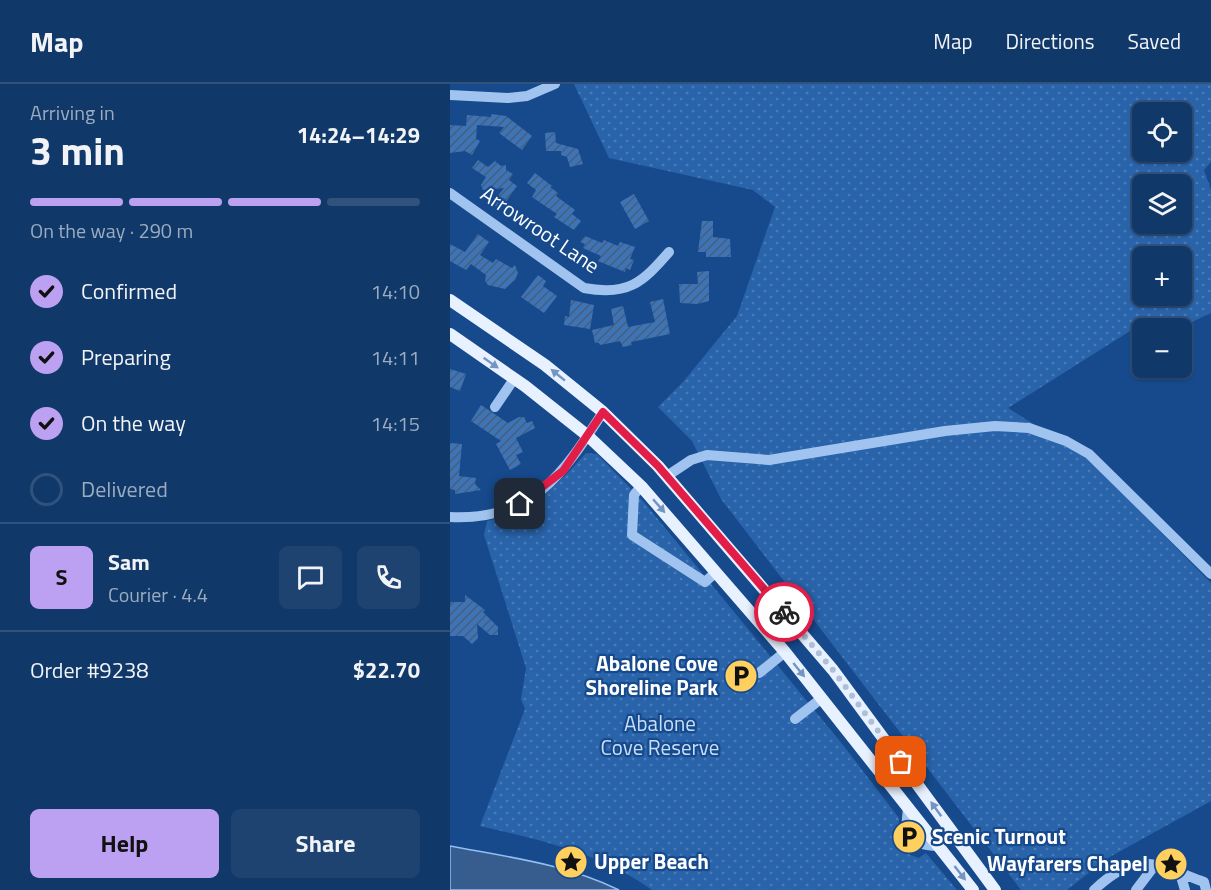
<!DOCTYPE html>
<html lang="en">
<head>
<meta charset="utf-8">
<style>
  :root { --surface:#103869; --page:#1e4371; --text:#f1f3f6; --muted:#9cacc0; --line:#30527d; --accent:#bca0f2 }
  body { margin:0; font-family:"Titillium Web",sans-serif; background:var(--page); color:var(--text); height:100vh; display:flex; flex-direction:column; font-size:22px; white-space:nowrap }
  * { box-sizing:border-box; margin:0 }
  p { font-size:20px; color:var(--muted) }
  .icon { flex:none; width:33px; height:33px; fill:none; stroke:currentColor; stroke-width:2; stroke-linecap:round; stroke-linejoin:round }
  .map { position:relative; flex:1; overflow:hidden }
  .panel { display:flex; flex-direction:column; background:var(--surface); width:450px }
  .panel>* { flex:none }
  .fabs { position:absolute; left:682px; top:18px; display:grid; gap:12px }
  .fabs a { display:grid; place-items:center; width:60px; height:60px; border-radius:9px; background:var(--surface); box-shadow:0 2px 4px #0004,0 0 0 2px var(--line); font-size:30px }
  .pin { position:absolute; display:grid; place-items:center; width:51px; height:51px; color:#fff; margin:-26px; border-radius:12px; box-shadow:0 3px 9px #0006 }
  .courier { position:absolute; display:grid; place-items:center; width:60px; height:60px; margin:-30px; border:4px solid #e11d48; border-radius:50%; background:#fff; color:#222; box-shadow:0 2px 8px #0007 }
  .overview em { font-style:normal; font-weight:700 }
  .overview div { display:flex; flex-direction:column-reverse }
  .overview { display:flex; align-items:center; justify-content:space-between; height:102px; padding:0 30px }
  h1 { font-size:39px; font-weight:700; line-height:45px }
  .bar { display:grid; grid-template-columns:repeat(4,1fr); gap:9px 6px; align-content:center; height:72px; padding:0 30px }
  .bar i { height:8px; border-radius:4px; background:var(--line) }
  .bar .selected { background:var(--accent) }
  .bar p { grid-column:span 4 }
  .line { display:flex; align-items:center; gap:15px; padding:0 30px; border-top:2px solid var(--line) }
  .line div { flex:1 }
  .round { display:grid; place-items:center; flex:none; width:63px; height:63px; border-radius:9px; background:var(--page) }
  ol { padding:0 30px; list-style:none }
  li { display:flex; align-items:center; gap:18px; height:66px }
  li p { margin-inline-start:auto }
  li .icon { padding:6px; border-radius:50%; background:var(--accent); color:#111; stroke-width:4 }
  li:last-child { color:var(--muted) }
  li i { width:33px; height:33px; border:3px solid var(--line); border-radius:50% }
  .action { display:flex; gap:12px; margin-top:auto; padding:12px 30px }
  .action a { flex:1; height:69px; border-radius:9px; background:var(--accent); color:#111; font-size:24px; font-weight:700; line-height:69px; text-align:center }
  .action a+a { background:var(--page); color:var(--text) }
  header { display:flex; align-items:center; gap:36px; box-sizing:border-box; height:84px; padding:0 30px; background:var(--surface); border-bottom:2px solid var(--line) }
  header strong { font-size:28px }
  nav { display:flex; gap:33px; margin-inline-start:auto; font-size:21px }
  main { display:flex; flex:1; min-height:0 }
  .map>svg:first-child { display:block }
  .green { fill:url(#green-dots); fill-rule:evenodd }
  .water { fill:#375d8e; stroke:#92bff2; stroke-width:1.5 }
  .building { fill:url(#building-hatch) }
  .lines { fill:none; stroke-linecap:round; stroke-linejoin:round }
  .minor { stroke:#a0c4ef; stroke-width:10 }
  .major { stroke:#e8f1ff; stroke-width:12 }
  .oneway { fill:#7495c0 }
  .done { stroke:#adc0d7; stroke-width:6; stroke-dasharray:0 10.8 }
  .route { stroke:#e11d48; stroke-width:8 }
  .labels { text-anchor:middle; stroke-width:4.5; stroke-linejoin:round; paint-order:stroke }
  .street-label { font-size:21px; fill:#fff; stroke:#164a8c }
  .poi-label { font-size:21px; font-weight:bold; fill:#fff; stroke:#164a8c; text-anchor:end }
  .park-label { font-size:21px; fill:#c7defb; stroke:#164a8c }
</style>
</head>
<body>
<header>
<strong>Map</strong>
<nav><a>Map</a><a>Directions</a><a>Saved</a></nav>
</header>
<main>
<section class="panel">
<div class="overview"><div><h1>3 min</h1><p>Arriving in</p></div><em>14:24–14:29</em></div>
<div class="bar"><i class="selected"></i><i class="selected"></i><i class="selected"></i><i></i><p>On the way · 290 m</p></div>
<ol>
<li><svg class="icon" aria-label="check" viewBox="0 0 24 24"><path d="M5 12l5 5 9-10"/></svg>Confirmed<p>14:10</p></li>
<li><svg class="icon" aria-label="check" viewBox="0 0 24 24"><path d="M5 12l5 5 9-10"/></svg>Preparing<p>14:11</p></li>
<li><svg class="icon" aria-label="check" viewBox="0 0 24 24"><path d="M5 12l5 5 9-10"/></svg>On the way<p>14:15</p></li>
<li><i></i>Delivered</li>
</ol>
<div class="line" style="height:108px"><b class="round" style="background:var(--accent);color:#111">S</b><div><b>Sam</b><p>Courier · 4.4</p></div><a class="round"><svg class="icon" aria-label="chat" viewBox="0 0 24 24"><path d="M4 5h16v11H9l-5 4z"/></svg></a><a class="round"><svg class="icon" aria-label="phone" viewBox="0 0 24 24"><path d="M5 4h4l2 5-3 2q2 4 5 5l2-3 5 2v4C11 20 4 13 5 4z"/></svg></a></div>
<div class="line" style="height:78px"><div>Order #9238</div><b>$22.70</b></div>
<div class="action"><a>Help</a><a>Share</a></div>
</section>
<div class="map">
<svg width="761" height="806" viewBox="0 0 761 806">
  <defs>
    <pattern id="green-dots" width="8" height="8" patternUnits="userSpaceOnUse" patternTransform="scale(1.5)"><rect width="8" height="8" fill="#2964ab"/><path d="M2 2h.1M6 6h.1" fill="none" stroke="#497bb8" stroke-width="1.8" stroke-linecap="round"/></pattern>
    <pattern id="building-hatch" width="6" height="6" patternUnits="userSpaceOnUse" patternTransform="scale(1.5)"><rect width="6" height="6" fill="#3e74b5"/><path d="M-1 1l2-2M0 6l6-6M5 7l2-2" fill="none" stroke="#465e7b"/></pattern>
  </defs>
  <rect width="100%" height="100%" fill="#164a8c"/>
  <path class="green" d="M124,0H761V78L754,86L761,106V229L740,239L732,256V244H693V256L680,247L558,324L637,374L761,499V717L656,775L617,806H571L271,415L242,357L208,323L233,298L287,232L325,123L303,106L159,74ZM693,28H732V68H693ZM693,100H732V140H693ZM693,172H732V212H693Z
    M136,369L147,370L193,417L393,661L449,734L448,755L460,771L469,774L476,769L507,806H202C151,769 90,756 30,742L75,625L71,615L76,584L34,451L37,437C80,428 108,401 136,369Z"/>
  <path class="water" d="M0,762C58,773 116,780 169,806H0Z"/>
  <path class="building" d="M41,30L56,32L82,52L72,66L49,49L54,43L27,41L26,55L30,57L22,71L15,67L0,69V41L16,42L17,31L41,33Z
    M105,48L106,59L128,65L133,80L120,83L117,73L111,71V67H96L95,49Z
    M28,76L38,83L45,77L51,82L56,81V86L63,90L59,96L67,102L50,126L42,119L54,104L33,106L31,101L36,93L22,84Z
    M85,89L102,102L100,103L108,109L106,112L125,126L122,130L131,137L124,146L104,133L107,130L82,113L86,106L77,99Z
    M184,110L199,137L185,145L170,118Z
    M252,137H263V153L280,155L281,173H256V168H248Z
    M28,150L39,158L30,171L43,179L46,175L62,184L65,181L68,189L65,196L55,205L38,201L35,197L36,191L21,180L16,186L0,177V160L15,168Z
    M135,152L152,159L154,156L168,162L170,158L185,163L180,175L184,176L180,186L176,184L175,188L148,177L151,172L133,164L135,160L130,158Z
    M259,187V217L247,220L230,219L229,200H248L247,188Z
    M88,191L96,197L93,202L107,212L94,229L71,213Z
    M213,215L220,250L181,258L182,261L173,263L170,257L150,261L149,259H145L142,246L164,241L161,225L173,222L178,243L205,238L200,218Z
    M121,216L144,221L140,245L114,241L115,232L119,233Z
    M0,285L16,290L10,307L0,303Z
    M31,321L58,339L69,333H74L77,339L82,337L85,344L66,354L73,368L66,371L71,380L60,386L46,360L51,357L21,337Z
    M0,359L12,360L9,392L26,394L25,400L31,406L5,410V406L0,405Z
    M15,511L35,526L33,528L48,543V551H40L27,540L28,554L22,560L13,552H0V521L1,518H15Z"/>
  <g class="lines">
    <path class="minor" d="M0,11L58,14L77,12L105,0
      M0,109L134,204C178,212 192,199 219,168
      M45,323L64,295
      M217,392L241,376L257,371L319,376L495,347L545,342L579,344L616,357L639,370L761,490
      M191,402L184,411L182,451L255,498L266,488
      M0,433C83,437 113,390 153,328
      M309,589L335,568
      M345,635L372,614
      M458,724L456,745C467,760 471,762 489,762
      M730,789L735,806
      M644,806C687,765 705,780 754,798L756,806
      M686,806L705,781"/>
    <path class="major" d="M0,216L95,281L153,328L208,382L383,586L545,806
      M0,250L75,302L138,352L191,402L335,568L523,806"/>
  </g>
  <defs><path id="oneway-solid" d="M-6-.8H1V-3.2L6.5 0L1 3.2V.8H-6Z" transform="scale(1.5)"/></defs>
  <g class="oneway">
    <use href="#oneway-solid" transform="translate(41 279) rotate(35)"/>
    <use href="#oneway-solid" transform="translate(108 291) rotate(-141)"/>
    <use href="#oneway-solid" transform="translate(209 422) rotate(49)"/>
    <use href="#oneway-solid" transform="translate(349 586) rotate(51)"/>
    <use href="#oneway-solid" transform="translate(486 725) rotate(-126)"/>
    <use href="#oneway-solid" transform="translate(510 789) rotate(52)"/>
  </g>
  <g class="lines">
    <path class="done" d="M334,528L383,586L451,678"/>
    <path class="route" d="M70,420L113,387L153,328L208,382L334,528"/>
  </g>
  <defs>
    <symbol id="parking-disc" viewBox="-11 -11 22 22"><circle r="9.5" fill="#ffd05e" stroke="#164a8c"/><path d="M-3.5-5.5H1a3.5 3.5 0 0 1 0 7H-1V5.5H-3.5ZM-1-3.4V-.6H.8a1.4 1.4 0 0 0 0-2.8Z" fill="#111"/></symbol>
    <symbol id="sight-disc" viewBox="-11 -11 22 22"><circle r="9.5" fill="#ffd05e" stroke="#164a8c"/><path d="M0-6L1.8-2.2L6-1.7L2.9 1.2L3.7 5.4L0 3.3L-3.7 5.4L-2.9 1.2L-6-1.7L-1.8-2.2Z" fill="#111"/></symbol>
  </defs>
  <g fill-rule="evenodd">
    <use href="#parking-disc" x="272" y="573" width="38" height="38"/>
    <use href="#parking-disc" x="440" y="734" width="38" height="38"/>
    <use href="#sight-disc" x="102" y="759" width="38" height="38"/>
    <use href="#sight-disc" x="702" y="761" width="38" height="38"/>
  </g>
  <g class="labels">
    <g class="street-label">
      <text transform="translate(90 146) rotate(34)" y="7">Arrowroot Lane</text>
    </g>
    <g class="poi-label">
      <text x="268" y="587">Abalone Cove<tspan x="268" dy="24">Shoreline Park</tspan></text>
      <text x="482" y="760" text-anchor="start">Scenic Turnout</text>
      <text x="144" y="785" text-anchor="start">Upper Beach</text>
      <text x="698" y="787">Wayfarers Chapel</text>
    </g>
    <g class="park-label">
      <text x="210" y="647">Abalone<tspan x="210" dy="24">Cove Reserve</tspan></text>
    </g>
  </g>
</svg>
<div class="fabs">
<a><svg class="icon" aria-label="locate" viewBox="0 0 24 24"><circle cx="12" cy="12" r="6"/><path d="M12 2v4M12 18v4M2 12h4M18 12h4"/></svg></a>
<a><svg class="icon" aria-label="layers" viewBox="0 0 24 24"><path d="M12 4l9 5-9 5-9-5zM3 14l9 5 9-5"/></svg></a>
<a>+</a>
<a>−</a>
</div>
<div class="pin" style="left:451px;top:678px;background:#ea580c"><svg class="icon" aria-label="bag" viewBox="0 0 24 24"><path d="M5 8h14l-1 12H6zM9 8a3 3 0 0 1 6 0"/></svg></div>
<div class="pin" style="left:70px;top:420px;background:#1f2937"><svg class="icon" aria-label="home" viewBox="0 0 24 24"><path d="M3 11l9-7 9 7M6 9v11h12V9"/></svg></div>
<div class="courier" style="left:334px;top:528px"><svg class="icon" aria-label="bike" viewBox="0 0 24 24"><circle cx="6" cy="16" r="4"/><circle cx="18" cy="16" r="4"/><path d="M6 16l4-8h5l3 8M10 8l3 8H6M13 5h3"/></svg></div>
</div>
</main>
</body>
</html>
